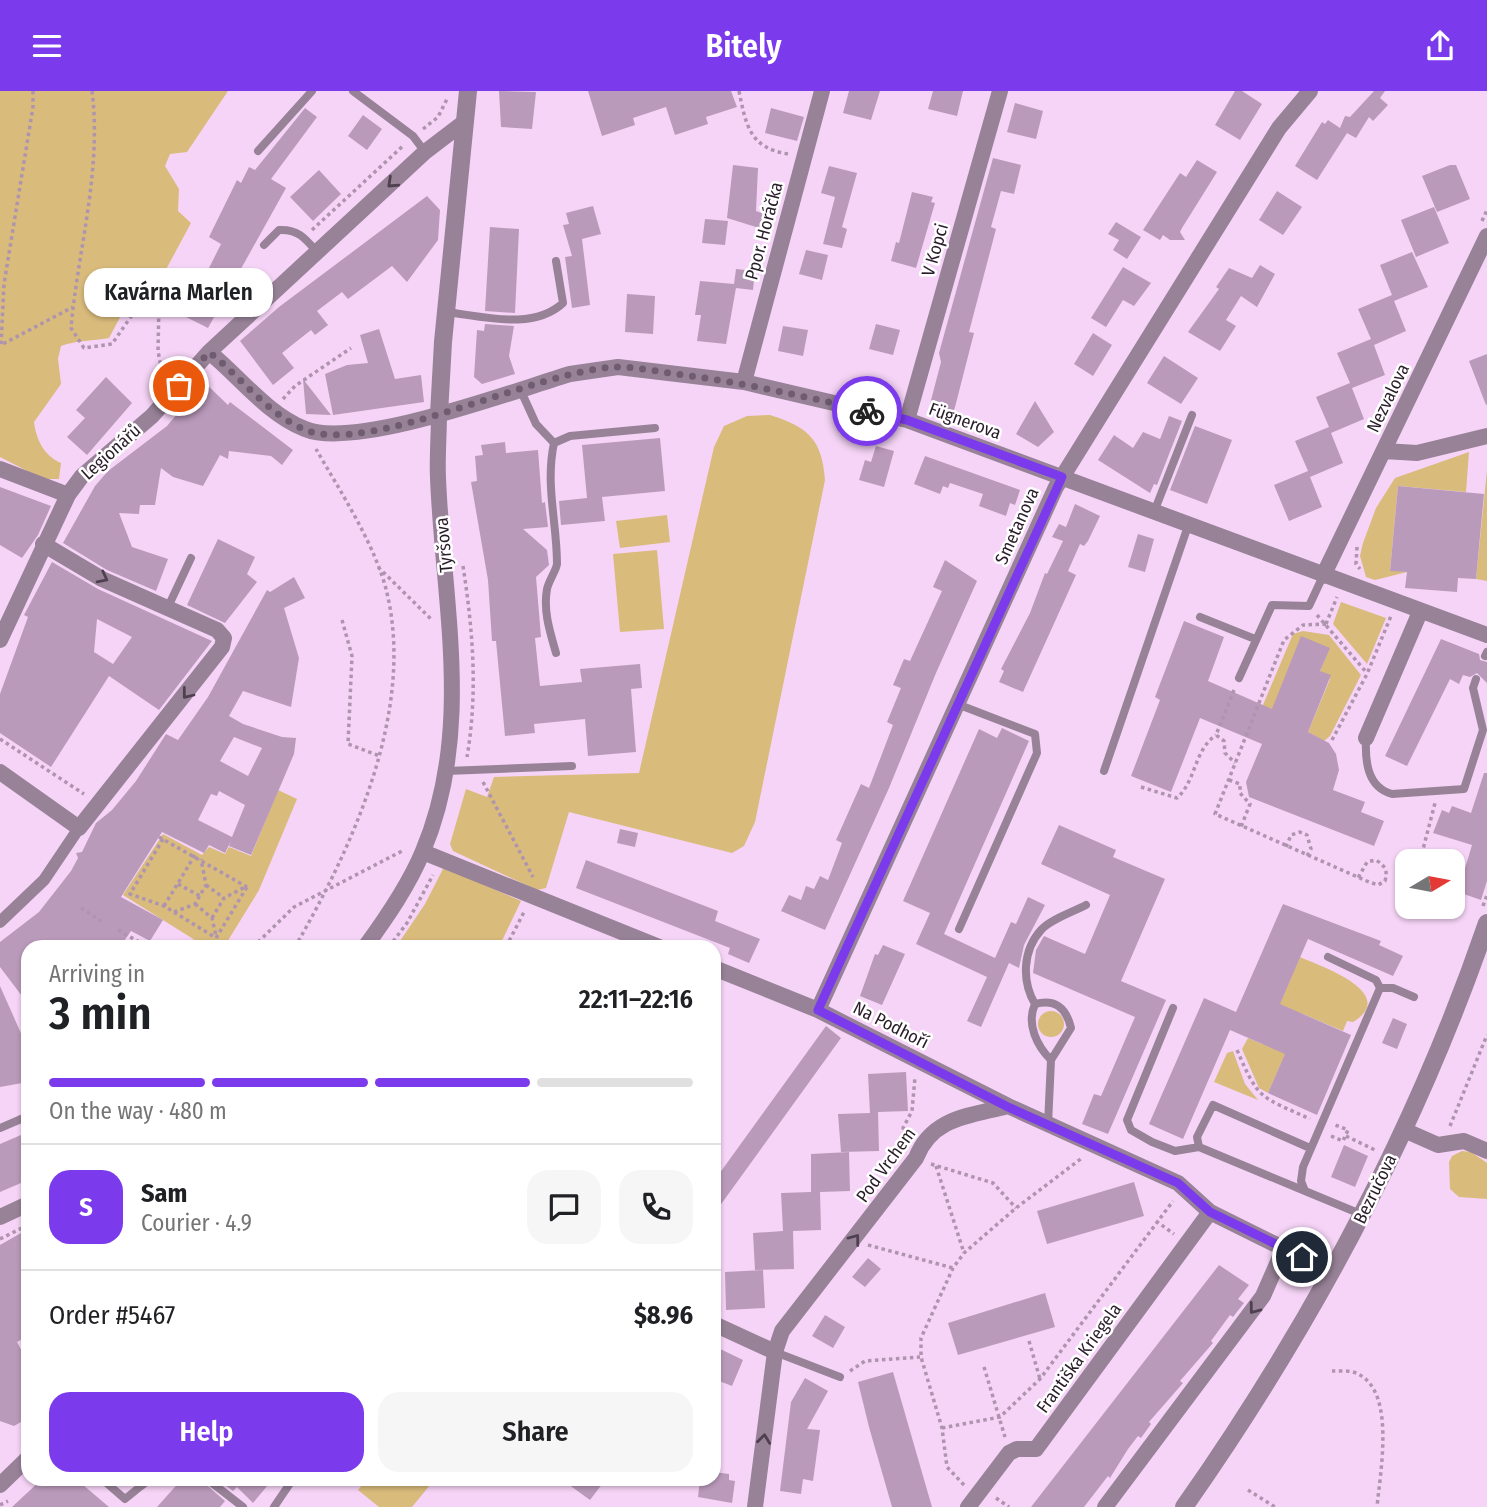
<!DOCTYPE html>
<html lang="en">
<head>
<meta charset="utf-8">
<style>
  :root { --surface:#fff; --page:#f6f6f6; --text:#202124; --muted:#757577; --line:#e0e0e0; --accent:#7c3aed }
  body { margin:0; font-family:"Fira Sans Condensed",sans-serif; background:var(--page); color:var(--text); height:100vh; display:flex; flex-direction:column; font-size:26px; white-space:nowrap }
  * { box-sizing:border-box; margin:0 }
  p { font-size:23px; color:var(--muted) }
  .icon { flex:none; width:38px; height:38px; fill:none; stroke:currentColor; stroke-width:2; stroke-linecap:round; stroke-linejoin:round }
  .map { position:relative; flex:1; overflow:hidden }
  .details { position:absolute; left:21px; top:849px; width:700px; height:546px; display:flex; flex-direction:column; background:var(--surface); border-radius:21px; box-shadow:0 2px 5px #0004 }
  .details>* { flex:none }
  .needle { width:46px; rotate:80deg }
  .buttons { position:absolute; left:1395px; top:758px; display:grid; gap:14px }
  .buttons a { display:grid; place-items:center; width:70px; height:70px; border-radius:14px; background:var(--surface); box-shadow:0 2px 5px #0004; font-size:35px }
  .pin { position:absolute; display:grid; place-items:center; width:60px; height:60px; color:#fff; margin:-30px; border:4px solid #fff; border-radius:50%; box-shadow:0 2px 7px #0007 }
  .courier { position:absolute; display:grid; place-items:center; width:70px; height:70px; margin:-35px; border:5px solid #7c3aed; border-radius:50%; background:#fff; color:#222; box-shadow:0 2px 9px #0007 }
  .bubble { position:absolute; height:49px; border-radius:21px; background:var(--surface); box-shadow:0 2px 5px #0004; font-size:23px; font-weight:600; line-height:49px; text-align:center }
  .headline em { font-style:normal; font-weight:600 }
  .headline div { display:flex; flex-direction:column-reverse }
  .headline { display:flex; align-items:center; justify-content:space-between; height:119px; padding:0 28px }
  h1 { font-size:46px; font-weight:600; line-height:52px }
  .bar { display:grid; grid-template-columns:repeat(4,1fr); gap:10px 7px; align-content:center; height:84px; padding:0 28px }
  .bar i { height:9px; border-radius:5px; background:var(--line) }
  .bar .active { background:var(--accent) }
  .bar p { grid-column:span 4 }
  .line { display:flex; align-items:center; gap:18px; padding:0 28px; border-top:2px solid var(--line) }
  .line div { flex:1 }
  .round { display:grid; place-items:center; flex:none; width:74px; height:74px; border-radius:21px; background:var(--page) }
  .cta { display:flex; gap:14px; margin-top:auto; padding:14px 28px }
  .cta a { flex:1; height:80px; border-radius:21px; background:var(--accent); color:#fff; font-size:28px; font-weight:600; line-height:80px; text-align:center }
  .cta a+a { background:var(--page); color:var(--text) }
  header { display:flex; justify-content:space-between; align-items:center; height:91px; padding:0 28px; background:var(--accent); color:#fff; font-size:32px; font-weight:600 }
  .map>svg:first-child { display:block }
  .green { fill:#d9bb7c }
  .building { fill:#ba9abb; fill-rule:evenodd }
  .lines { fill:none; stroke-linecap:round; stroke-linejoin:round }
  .path { stroke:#ae94af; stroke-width:3.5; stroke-dasharray:3.5 3.5; stroke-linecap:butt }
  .service { stroke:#988298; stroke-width:8 }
  .pedestrian { stroke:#988298; stroke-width:12 }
  .minor { stroke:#988298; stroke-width:16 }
  .tertiary { stroke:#988298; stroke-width:18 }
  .oneway { stroke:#4f4050 }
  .done { stroke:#705c71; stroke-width:7; stroke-dasharray:0 12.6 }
  .route { stroke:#7c3aed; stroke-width:9 }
  .labels { text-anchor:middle; stroke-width:5; stroke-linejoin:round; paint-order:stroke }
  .street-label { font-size:18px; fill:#281c29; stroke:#fff }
</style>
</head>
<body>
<header><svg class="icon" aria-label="menu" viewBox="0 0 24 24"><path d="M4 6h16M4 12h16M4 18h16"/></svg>Bitely<svg class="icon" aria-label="share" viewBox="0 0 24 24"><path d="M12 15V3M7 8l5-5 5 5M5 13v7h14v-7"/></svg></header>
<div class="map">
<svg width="1487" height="1416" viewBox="0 0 1487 1416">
  <rect width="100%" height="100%" fill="#f6d4f7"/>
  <path class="green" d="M0,0H228L187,61L170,63L165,75L179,98L178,120L191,132L163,184L133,202L109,247C92,250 77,249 61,255L58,268L61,293L34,331C36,348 44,365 61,372L59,388H43L0,366Z
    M770,324C808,336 822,348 825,389L755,731L744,755L732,762L569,721L546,797L537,799L453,760L450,753L466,698L487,706L494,686L639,682L714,356L724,335L747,325Z
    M1469,361L1466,401L1398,395L1390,479L1407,481L1375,489L1366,486L1360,465L1363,452L1376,417L1395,387Z
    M1487,379V490L1476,488Z
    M667,424L670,451L620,457L616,430Z
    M657,459L664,538L620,541L613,463Z
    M1341,511L1386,527L1367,573L1333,533Z
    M1303,540L1329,544L1361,584L1330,645L1324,650L1308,641L1330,588L1320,580L1329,557L1267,632L1257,628L1293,543Z
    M278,699L297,708L259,799L224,856H206L123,804L163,743L202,764L209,756L225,763L229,756L251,765Z
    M444,776L521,810L499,856H396L425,813Z
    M1300,866C1320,875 1400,902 1353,931L1347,930L1343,940L1303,923L1276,921Z
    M1038 933a13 13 0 1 1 26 0a13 13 0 1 1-26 0Z
    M1266,945L1289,955L1268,1002L1259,997L1242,958L1248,947L1262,953Z
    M1233,960L1245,993L1258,1009L1214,991L1227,962Z
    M1462,1060L1471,1061L1487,1072V1108L1459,1106L1450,1098L1449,1071L1452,1065Z
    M367,1388H435L412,1416H379L358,1399Z"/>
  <path class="building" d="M499,0L536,1L532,38L501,36Z
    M588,0H731L737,16L706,26L708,33L675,44L666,16L633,27L635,34L602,45Z
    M849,0H880L871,29L843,22Z
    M933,0H963L957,25L928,18Z
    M1235,0H1242L1262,13L1240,49L1215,34Z
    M1374,0H1385L1380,7L1388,14L1373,30L1369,26L1356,47L1345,41L1347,42L1317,89L1295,75L1322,31L1325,33L1328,29L1340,37L1345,25L1350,26Z
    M1015,12L1043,20L1036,48L1007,41Z
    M305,17L317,26L271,88L286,97L208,237L176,221L199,178L207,181L221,153L209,146L237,89L241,92L249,76L255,79Z
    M771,17L804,26L797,50L765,42Z
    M363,24L382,38L367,59L348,45Z
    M993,67L1021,74L1014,103L1001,100L991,136L996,138L969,241L974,242L954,320L930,313L941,271L939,262Z
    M1197,69L1217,81L1182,137L1180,141L1185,149H1170L1163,144L1160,149L1143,139L1180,82L1186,86Z
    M733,74L758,77L756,120L770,125L766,139L727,127Z
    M1450,74H1456L1470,108L1437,121L1422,85Z
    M829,75L857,82L842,136L847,138L842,157L823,153L835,106L821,102Z
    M319,79L341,103L313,130L290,106Z
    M1277,100L1302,116L1283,144L1259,129Z
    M912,101L933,106L931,111L935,112L916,177L891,170L896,151L899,152Z
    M427,105L440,119L438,149L407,191L392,175L348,208L342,201L317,220L328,234L315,244L311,239L282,262L294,277L273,294L240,250L279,216Z
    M593,115L601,143L582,148L590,214L572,217L565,166L572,165L563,134L569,133L566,122Z
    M1434,116L1449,152L1416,166L1401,129Z
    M705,128L728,130L725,154L702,152Z
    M1116,131L1141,146L1127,168L1113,159L1119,149L1108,143Z
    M490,136L519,138L515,222L485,220Z
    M806,159L828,164L822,189L799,183Z
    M1412,161L1428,196L1394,210L1406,240L1374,254L1385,284L1352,297L1364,328L1331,342L1343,372L1310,386L1322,416L1289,430L1274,394L1308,380L1295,350L1329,336L1316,306L1350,292L1337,262L1371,248L1358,218L1392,204L1380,174Z
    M1260,174L1275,183L1257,216L1241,205L1226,229L1236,235L1220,260L1188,241L1219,198L1216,196L1229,177L1252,187Z
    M1123,176L1151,192L1134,215L1123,209L1106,236L1091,227Z
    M736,178L755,180L753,199L736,197L726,253L697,250L701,224H695L700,190L734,193Z
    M627,203L655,205L653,243L625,241Z
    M485,233L514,235L509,265L515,283L482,293L474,286L477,239L484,240Z
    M876,233L900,239L893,264L869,258Z
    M783,235L808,239L803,265L778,260Z
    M379,238L395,288L421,284L424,311L333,324L325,283L347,274L368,272L360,244Z
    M1093,242L1112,254L1093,285L1074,273Z
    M1487,263V313L1486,314L1469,270Z
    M1164,265L1198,287L1181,313L1147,292Z
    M106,286L132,312L87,364L67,346L85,327L76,319Z
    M303,288L331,324L306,323Z
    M204,291L228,314L230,311L293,359L282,374L271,365L229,360L228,368L220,364L203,395L173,386L161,377L155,414H140L139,423L119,422L132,456L168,468L156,500L107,479L63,452L95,395L108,380L167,335Z
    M1035,310L1054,341L1038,356L1016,343Z
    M1169,325L1182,330L1157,394L1154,393L1150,402L1098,369L1114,344L1133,357L1143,341L1160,348Z
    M1195,335L1232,349L1207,413L1170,399Z
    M660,347L665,400L602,406L605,430L561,434L559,410L587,407L582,354Z
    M505,351L506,362L538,359L542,412L545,411L548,436L523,438L547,459L549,474L536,486L541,546L535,547L540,595L582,591L580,578L640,573L642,597L631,598L636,661L588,665L585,628L534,633L535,642L505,645L496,550H492L488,489L471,391L477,390L475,365L483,364L481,354Z
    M876,355L894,360L884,396L859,389L865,369L871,371Z
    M925,365L1020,399L1015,414L1010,412L1006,425L979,415L983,403L950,392L948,397L943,395L940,403L914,393Z
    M1398,395L1484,403L1476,488L1458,487L1457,501L1405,497L1407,481L1390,480Z
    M0,396L51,415L38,444L22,467L0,454Z
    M1075,413L1100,425L1088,450L1084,455L1080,453L1068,480L1076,484L1023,601L999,591L1004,580L1001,578L1030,522L1045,482L1047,483L1063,450L1052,446L1059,433L1066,436Z
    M1138,443L1154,448L1145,481L1128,476Z
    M218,448L255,466L247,483L257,491L225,532L187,514Z
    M945,469L977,490L936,582L889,697L825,839L781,820L789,804L801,809L806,795L814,798L820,785L828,789L842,752L836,749L861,693L869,697L893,634L887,631L901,597L893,594L904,568L910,570L942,500L933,496Z
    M52,471L98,498L212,550L159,619L109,585L51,676L0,642V603L28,526L24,524ZM97,528L132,546L113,573L94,561Z
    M294,486L305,507L284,517L299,567L291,616L243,600L229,625L243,633L282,646L296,647L294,663L251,764L229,755L231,750L225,762L209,754L204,762L162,741L121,806L163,829L150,850L131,840L120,856H28V913L0,876V851L39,821L71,780L78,767L76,762L82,761L96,732L112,719L136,690L166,643L178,649L208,606L267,499L270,501ZM234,646L262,657L248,685L220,670ZM219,700L245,714L232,746L198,729L211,703L217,705Z
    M1184,530L1224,546L1208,590L1272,618L1301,545L1330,557L1320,580L1331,584L1308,641L1329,652L1336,663L1339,679L1333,699L1365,711L1361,721L1384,730L1374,755L1249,706L1246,691L1262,653L1200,627L1171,701L1131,685L1160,609L1155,606Z
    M1441,548L1479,563L1480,569L1487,571V592L1477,582L1470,586L1463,584L1459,593L1450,588L1407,675L1385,665Z
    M1002,637L1029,650L944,843L995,867L1011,831L1016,833L1028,806L1045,814L1024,854L1019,877L1009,872L981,936L967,930L987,886L916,853L930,822L903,810L979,638L997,647Z
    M1484,682H1487V790L1481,809L1458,801L1472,754L1433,742L1442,719L1449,722L1452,715L1471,722Z
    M1059,734L1116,759L1113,766L1165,788L1121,890L1166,909L1108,1043L1082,1033L1094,1003L1101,1005L1135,926L1033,882L1036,859L1044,845L1085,863L1110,804L1041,773Z
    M620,738L638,742L635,756L617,752Z
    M586,769L718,820L715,830L760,848L749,872L728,863L730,857L576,797Z
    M1283,813L1381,850L1379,854L1403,865L1393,885L1308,848L1280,913L1351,944L1317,1024L1268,1002L1285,963L1230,939L1183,1048L1149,1033L1204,907L1236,921Z
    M883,854L905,863L882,914L860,905L875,863L878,864Z
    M0,895L28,958V991L0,996Z
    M1393,927L1407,933L1397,958L1382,952Z
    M826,935L841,947L714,1123V1090Z
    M906,981L908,1020L878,1021L879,1060L841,1061L838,1023L870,1022L868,983Z
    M28,1041V1089L0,1101V1053Z
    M1344,1054L1368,1065L1355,1096L1331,1086Z
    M849,1061L850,1100L820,1101L821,1139L793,1140L794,1178L755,1179L753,1142L783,1140L781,1102L811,1101V1063Z
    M1134,1091L1144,1125L1047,1153L1037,1120Z
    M28,1138V1245L17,1251L28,1272V1327L14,1335L0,1330V1154Z
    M868,1167L881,1178L865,1196L852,1186Z
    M1219,1174L1249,1194L1238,1208L1244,1212L1233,1226L1230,1224L1211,1250L1213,1252L1180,1290L1183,1292L1149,1331L1151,1333L1141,1347L1138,1345L1128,1358L1110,1387L1108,1385L1084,1416H1031Z
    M763,1179L765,1217L726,1219L725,1181Z
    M1045,1202L1055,1236L958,1264L948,1232Z
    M825,1224L845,1236L833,1257L812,1245Z
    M714,1255L743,1269L732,1295L714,1288Z
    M893,1281L921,1378L932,1416H892L869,1336L858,1291Z
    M805,1287L828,1300L807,1338L820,1339L813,1390L803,1388L801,1403L780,1400L791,1311Z
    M714,1381L729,1383V1389L735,1390L732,1412L698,1406L700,1388H714Z
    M42,1388H76L109,1416H12Z
    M182,1388H200L225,1410L220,1416H157Z
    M217,1388H273L253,1412L237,1396L233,1400Z
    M561,1388H606L590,1409Z"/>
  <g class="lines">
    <path class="path" d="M33,0V16L4,193L1,254L73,216
      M92,0C102,80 78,158 71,237L84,257L112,253L148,201L159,212L158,260L163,286
      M739,0C746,35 750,57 788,63
      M423,38L438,26L448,6
      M1482,130L1487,119
      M312,139L404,54
      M283,308L295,295L351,257
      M1357,456L1356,473L1360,478
      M463,475C473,540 478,601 467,666
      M378,476L432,529
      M1317,524L1367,582
      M342,529L352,565L348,653L380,665
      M1326,533L1303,534L1284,549L1215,723L1369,791L1378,794L1385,790C1388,779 1385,775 1376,769L1367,771L1358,787
      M1326,533L1337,506
      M1234,599L1216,644L1224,650L1225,662L1235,672
      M0,648L84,703
      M1332,649L1367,583L1391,525
      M1229,689L1240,693V702L1250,713L1241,736
      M483,691L533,786
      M1141,696L1177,707C1196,690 1194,659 1216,644
      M159,746L247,796
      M163,748L130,803L164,815L216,847
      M1286,756L1291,744L1300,741L1307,744L1311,758L1307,765
      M1420,770L1435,712
      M178,793L200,805
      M206,794L224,807
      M195,813L212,827L216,845
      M164,815L195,764
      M1483,815L1487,804
      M81,817L101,830
      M174,821L195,813L206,794L201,768
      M212,827L224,807L245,796
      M118,839L148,856
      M216,847L247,796
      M151,856H170
      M253,856L294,816L404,759
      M295,856C353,755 415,620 387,502C376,455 340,400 316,358
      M389,856L407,832L433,784
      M506,856L524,821
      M1237,959C1259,1010 1260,1005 1310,1028
      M1450,1035L1487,944
      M909,1043L903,1037L912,1020L915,986
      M1331,1045L1343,1050L1348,1039L1333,1033
      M1346,1045L1377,1060
      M931,1073L993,1092L1016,1117
      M936,1075L964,1162
      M1156,1130L1174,1143
      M0,1148L28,1134
      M868,1154L953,1177
      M1029,1250L1040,1288
      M984,1276L1005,1346
      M850,1280L865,1270L920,1266
      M1332,1280C1340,1280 1351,1279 1358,1283C1396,1301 1380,1382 1377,1416
      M942,1337L1000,1326L1040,1288L1173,1110
      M964,1394L947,1376L942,1337L921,1266V1247L953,1177L964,1162L1016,1117L1082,1067
      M1248,1399L1275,1416
      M996,1407L1009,1416
      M0,1414L8,1410"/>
    <path class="service" d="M353,0L413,45L425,61
      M258,60L312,0
      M264,154L279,139C298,138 305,147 317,161
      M446,221C482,225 533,240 563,212L556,170
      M520,298L536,333L554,352
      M554,352C545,394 557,431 557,473C556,480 549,489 547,498C543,520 550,541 556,562
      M554,352L570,345L655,337
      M1154,421L1192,324
      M168,516L191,467
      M1200,526L1255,548
      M1485,565L1487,561
      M1239,587L1272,514L1309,515L1323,485
      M957,613L1035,643L1037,662L959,838
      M1366,647C1365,670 1367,696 1392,703L1464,698L1483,639L1473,597L1476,588
      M447,680L572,675
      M1104,680L1188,435
      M1328,866L1376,889L1380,897L1303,1076L1301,1090L1305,1100L1363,1124
      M1380,897H1393L1414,906
      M1035,913C1055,908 1066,916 1071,937L1051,969L1048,1033
      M1173,917L1127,1029L1131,1039L1152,1051L1175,1060L1199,1056L1305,1100
      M1051,969C1037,955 1026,933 1035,913C1022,891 1022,860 1041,839C1051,828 1073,821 1086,814
      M0,1037L28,1025
      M1199,1056L1197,1046L1213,1014L1310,1057
      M775,1261L840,1286
      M102,1388L125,1408L141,1395
      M133,1388L141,1395L150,1388
      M207,1388L243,1416
      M274,1416L293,1388"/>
    <path class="pedestrian" d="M0,831L44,789L79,737"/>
    <path class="minor" d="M209,261C240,286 267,323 305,338C356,359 513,300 570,283L618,276L744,291L907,329L1487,544
      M744,291L822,0
      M907,329L1000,0
      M1384,360L1417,362L1487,345
      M0,378L68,404
      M1323,485L1487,145
      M0,549L68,404L82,385L152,325L209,261L425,61L463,32
      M1366,647L1420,521
      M0,681L79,737L222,556L224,547L217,539L102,488L43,453
      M423,761L659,856
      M365,856C387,826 409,794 423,760C474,639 443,513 438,387C437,366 439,344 439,323
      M714,877L818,919L1008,1015L1178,1092L1210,1121L1331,1181
      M818,919L1056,396L1279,37L1310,0
      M1404,1039L1438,1054L1464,1050L1487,1060
      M0,1126L28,1113
      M714,1233L775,1261
      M0,1394L28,1367
      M755,1416L775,1261L782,1240L916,1067C932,1026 970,1025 1008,1015
      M968,1416L1009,1362L1017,1358H1036L1210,1121
      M1105,1416L1263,1205L1284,1157"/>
    <path class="tertiary" d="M439,323L443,251L468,0
      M1184,1416C1311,1235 1415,1042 1487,832"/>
  </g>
  <defs><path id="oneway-chevron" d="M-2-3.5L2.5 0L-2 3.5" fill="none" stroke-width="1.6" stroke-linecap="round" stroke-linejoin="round" transform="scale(1.75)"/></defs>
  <g class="oneway">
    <use href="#oneway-chevron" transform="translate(392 92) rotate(137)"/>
    <use href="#oneway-chevron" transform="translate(103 487) rotate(27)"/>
    <use href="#oneway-chevron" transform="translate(187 603) rotate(128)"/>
    <use href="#oneway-chevron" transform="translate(855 1148) rotate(-53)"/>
    <use href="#oneway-chevron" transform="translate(1254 1218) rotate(127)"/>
    <use href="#oneway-chevron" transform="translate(764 1348) rotate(-83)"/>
  </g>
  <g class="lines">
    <path class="done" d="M179,295L209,261C241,286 266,321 303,338C367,367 538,278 617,276C636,276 656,280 675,283C740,291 803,305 867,320"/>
    <path class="route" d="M867,320L907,329L1062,386L818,919L1008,1016L1178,1092L1210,1121L1302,1166"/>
  </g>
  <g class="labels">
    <g class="street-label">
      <text transform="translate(764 140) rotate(-75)" y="6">Ppor. Horáčka</text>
      <text transform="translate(935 159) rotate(-74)" y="6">V Kopci</text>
      <text transform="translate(1388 307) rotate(-64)" y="6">Nezvalova</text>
      <text transform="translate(965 330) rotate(20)" y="6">Fügnerova</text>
      <text transform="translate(111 361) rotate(-42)" y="6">Legionářů</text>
      <text transform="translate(1017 435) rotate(-66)" y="6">Smetanova</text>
      <text transform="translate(444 454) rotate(-95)" y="6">Tyršova</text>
      <text transform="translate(891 934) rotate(27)" y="6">Na Podhoří</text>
      <text transform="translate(886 1074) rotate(-54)" y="6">Pod Vrchem</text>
      <text transform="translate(1375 1098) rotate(-64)" y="6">Bezručova</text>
      <text transform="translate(1079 1267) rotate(-54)" y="6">Františka Kriegela</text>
    </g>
  </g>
</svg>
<div class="buttons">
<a><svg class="needle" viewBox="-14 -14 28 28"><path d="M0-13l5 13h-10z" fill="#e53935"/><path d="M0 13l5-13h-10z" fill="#757577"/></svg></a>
</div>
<div class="pin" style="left:179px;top:295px;background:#ea580c"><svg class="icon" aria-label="bag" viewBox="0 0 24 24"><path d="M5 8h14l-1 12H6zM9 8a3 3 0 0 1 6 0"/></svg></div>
<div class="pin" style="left:1302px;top:1166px;background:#1f2937"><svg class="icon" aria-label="home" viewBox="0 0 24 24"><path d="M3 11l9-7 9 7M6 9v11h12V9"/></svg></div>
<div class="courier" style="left:867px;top:320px"><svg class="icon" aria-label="bike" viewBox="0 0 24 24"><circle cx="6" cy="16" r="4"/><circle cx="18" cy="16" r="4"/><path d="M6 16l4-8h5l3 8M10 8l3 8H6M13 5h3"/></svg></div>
<div class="bubble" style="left:84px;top:177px;width:189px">Kavárna Marlen</div>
<section class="details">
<div class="headline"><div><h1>3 min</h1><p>Arriving in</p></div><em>22:11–22:16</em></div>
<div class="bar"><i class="active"></i><i class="active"></i><i class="active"></i><i></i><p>On the way · 480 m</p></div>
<div class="line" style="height:126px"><b class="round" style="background:var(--accent);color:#fff">S</b><div><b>Sam</b><p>Courier · 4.9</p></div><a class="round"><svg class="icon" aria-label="chat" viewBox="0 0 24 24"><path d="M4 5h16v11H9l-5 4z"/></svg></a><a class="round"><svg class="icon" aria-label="phone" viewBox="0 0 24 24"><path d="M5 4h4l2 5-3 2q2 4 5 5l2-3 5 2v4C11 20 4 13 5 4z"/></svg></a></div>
<div class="line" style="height:91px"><div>Order #5467</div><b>$8.96</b></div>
<div class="cta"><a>Help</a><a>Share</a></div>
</section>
</div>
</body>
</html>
